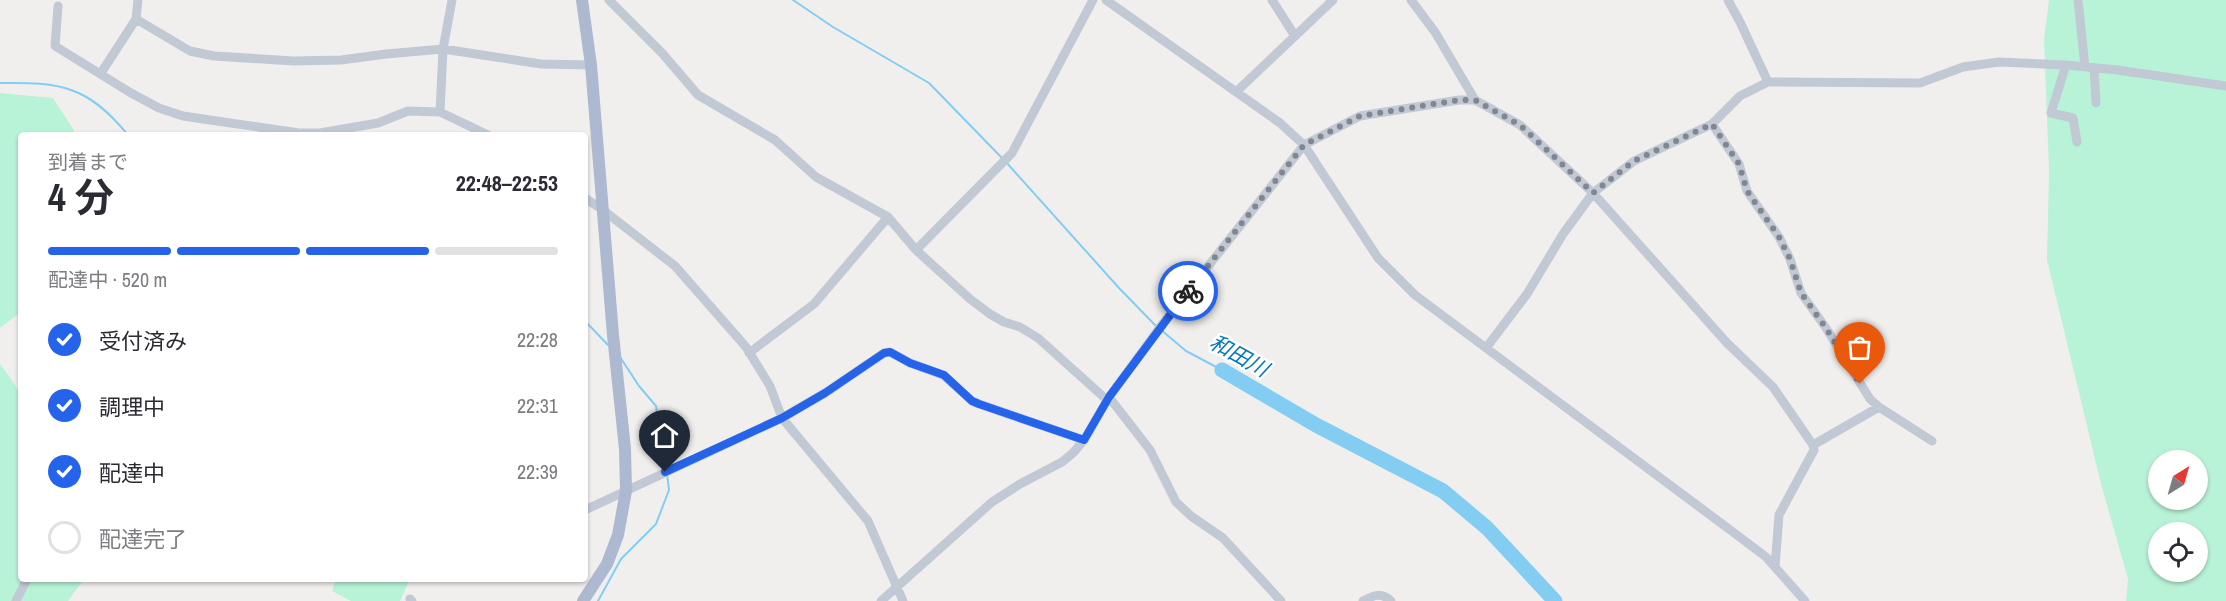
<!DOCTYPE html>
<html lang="ja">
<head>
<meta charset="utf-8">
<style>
  :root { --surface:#fff; --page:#f2f2f3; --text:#2b2b33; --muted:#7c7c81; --line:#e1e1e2; --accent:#2563eb }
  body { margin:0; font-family:"Archivo Narrow","Noto Sans JP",sans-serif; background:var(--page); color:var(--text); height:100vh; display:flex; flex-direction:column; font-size:22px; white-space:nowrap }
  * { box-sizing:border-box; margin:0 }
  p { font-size:20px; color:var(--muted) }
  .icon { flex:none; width:33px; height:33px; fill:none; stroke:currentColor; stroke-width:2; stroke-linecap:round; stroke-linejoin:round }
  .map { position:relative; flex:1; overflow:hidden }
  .details { position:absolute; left:18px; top:132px; width:570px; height:450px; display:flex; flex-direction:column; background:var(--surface); border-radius:6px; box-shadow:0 2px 4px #0004 }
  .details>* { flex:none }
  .needle { width:39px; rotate:37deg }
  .buttons { position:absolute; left:2148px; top:450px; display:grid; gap:12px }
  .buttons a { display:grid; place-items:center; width:60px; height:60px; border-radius:50%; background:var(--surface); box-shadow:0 2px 4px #0004; font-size:30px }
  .pin { position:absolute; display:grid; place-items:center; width:51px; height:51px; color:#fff; margin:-62px -26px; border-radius:50% 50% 50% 0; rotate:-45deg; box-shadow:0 0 6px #0007 }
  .pin .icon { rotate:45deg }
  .courier { position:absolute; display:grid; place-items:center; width:60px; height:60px; margin:-30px; border:4px solid #2563eb; border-radius:50%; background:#fff; color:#222; box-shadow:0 2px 8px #0007 }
  .summary em { font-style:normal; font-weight:700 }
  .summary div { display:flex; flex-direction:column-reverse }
  .summary { display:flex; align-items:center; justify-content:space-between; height:102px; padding:0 30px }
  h1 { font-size:39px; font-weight:700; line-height:45px }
  .bar { display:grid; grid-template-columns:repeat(4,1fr); gap:9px 6px; align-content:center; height:72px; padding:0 30px }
  .bar i { height:8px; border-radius:4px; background:var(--line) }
  .bar .active { background:var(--accent) }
  .bar p { grid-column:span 4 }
  ol { padding:0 30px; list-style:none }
  li { display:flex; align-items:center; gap:18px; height:66px }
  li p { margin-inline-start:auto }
  li .icon { padding:6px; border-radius:50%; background:var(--accent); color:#fff; stroke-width:4 }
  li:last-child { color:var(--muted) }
  li i { width:33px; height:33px; border:3px solid var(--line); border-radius:50% }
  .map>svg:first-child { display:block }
  .green { fill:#b9f3d7; fill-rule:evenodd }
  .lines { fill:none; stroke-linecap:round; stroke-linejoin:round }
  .stream { stroke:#83cdf3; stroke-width:2 }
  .river { stroke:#83cdf3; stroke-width:15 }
  .minor { stroke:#c1c9d5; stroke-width:9 }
  .major { stroke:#acb9d0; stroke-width:12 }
  .done { stroke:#818790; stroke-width:6; stroke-dasharray:0 10.8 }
  .route { stroke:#2563eb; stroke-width:8 }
  .labels { text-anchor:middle; stroke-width:5; stroke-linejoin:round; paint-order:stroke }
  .water-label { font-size:21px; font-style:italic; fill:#0178b5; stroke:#fff }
</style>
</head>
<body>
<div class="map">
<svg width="2226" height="601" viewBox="0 0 2226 601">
  <rect width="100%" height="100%" fill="#f1efee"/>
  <path class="green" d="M2049,0H2226V601H2126L2128,579L2101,484L2047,260L2049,171L2044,39ZM2158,460H2198V500H2158ZM2158,532H2198V572H2158Z
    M0,93L53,98L77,135H21V312L0,328Z
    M0,364L14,383L21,397V579H84L68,601H0Z
    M336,579H410L400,601H351L332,591Z"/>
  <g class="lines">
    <path class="stream" d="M793,0L833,27L929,83L1002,158
      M0,83C61,82 88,86 128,135
      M1006,162L1119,288L1156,326
      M585,321L608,345
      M1160,329L1186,351L1222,370
      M620,357L639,386L656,406L666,468
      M598,601L621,559L656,524L669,490L667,474"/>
    <path class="river" d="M1222,370L1316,425L1443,491L1487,528L1555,601"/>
    <path class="minor" d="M609,0L662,53L698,95L775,140L816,177L888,217L916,250L970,299L990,314L1004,322L1020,327L1038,338L1107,400
      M1106,0L1280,123L1304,145L1378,258L1415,295L1741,538L1766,557L1805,601
      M1272,0L1295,36
      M1411,0L1435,32L1475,100L1520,125L1593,193L1727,343L1773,387L1813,445
      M1728,0L1740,22L1768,82
      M2078,0L2085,67
      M58,6L55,46L131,93L159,108L183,116L299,133H320L378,123L408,111L440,112L488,135
      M136,19L190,51L214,56L294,61L341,60L386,54L443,49L541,64L591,65
      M2066,65L2051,113L2073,118L2077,142
      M2094,68L2096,103
      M101,73L136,19L138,0
      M1236,92L1333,0
      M440,112L443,49L452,0
      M1712,124L1739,164L1747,191L1779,237L1790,259L1801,293L1826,328L1870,399L1879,407L1932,441
      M585,198L603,210L675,266L746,347L770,386L782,418L868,521L903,601
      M916,250L1012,153L1093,0
      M1486,348L1527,294L1563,234L1593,193L1634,161L1712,124L1740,96L1768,82L1920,83L1963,67L1999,62L2066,65L2118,70L2226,86
      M749,353L814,304L888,217
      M1109,397L1150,450L1176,502L1191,516L1223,538L1281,601
      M585,510L782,418L825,393L884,353L890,352L910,363L943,375L972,401L979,404L1084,440
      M1775,567L1779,515L1814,450L1813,445L1879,407
      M410,599L412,601
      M16,601L27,579
      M881,601L992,502L1020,484L1062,462L1074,452L1084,440L1109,397L1164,322L1304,145L1360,116L1459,100H1475
      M1363,601C1374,595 1381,592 1391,601"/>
    <path class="major" d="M582,0L591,65L613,335L625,449L626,491L618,535L607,564L583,601"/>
  </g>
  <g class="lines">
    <path class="done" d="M1188,291L1304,145L1360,116L1459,100H1475L1520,125L1593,193L1634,161L1712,124L1739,164L1747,191L1779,237L1790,259L1801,293L1826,328L1860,384"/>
    <path class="route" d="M665,472L782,418L825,393L884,353L890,352L910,363L944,375L972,401L979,404L1084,440L1109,397L1188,291"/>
  </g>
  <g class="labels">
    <g class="water-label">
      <text transform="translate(1239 356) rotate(29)" y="7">和田川</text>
    </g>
  </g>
</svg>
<div class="buttons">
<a><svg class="needle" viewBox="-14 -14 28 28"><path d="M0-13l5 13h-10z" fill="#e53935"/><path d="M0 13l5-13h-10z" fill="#7c7c81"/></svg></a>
<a><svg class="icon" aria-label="locate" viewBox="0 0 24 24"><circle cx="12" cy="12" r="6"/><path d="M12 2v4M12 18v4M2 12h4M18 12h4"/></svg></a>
</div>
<div class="pin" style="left:1860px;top:384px;background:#ea580c"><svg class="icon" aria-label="bag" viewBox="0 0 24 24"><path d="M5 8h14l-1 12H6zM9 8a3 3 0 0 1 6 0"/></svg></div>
<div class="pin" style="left:665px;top:472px;background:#1f2937"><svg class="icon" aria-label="home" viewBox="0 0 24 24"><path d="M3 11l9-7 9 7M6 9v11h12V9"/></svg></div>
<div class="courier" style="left:1188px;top:291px"><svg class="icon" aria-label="bike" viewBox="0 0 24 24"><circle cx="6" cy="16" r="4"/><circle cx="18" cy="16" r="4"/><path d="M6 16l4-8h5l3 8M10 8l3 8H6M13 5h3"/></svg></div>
<section class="details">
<div class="summary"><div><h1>4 分</h1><p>到着まで</p></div><em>22:48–22:53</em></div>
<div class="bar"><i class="active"></i><i class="active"></i><i class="active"></i><i></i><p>配達中 · 520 m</p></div>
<ol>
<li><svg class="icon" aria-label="check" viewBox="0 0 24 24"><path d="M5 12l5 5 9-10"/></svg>受付済み<p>22:28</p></li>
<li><svg class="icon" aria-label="check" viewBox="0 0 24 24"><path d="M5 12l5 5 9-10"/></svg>調理中<p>22:31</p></li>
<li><svg class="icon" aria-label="check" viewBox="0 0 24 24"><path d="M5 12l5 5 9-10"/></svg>配達中<p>22:39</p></li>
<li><i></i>配達完了</li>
</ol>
</section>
</div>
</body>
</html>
